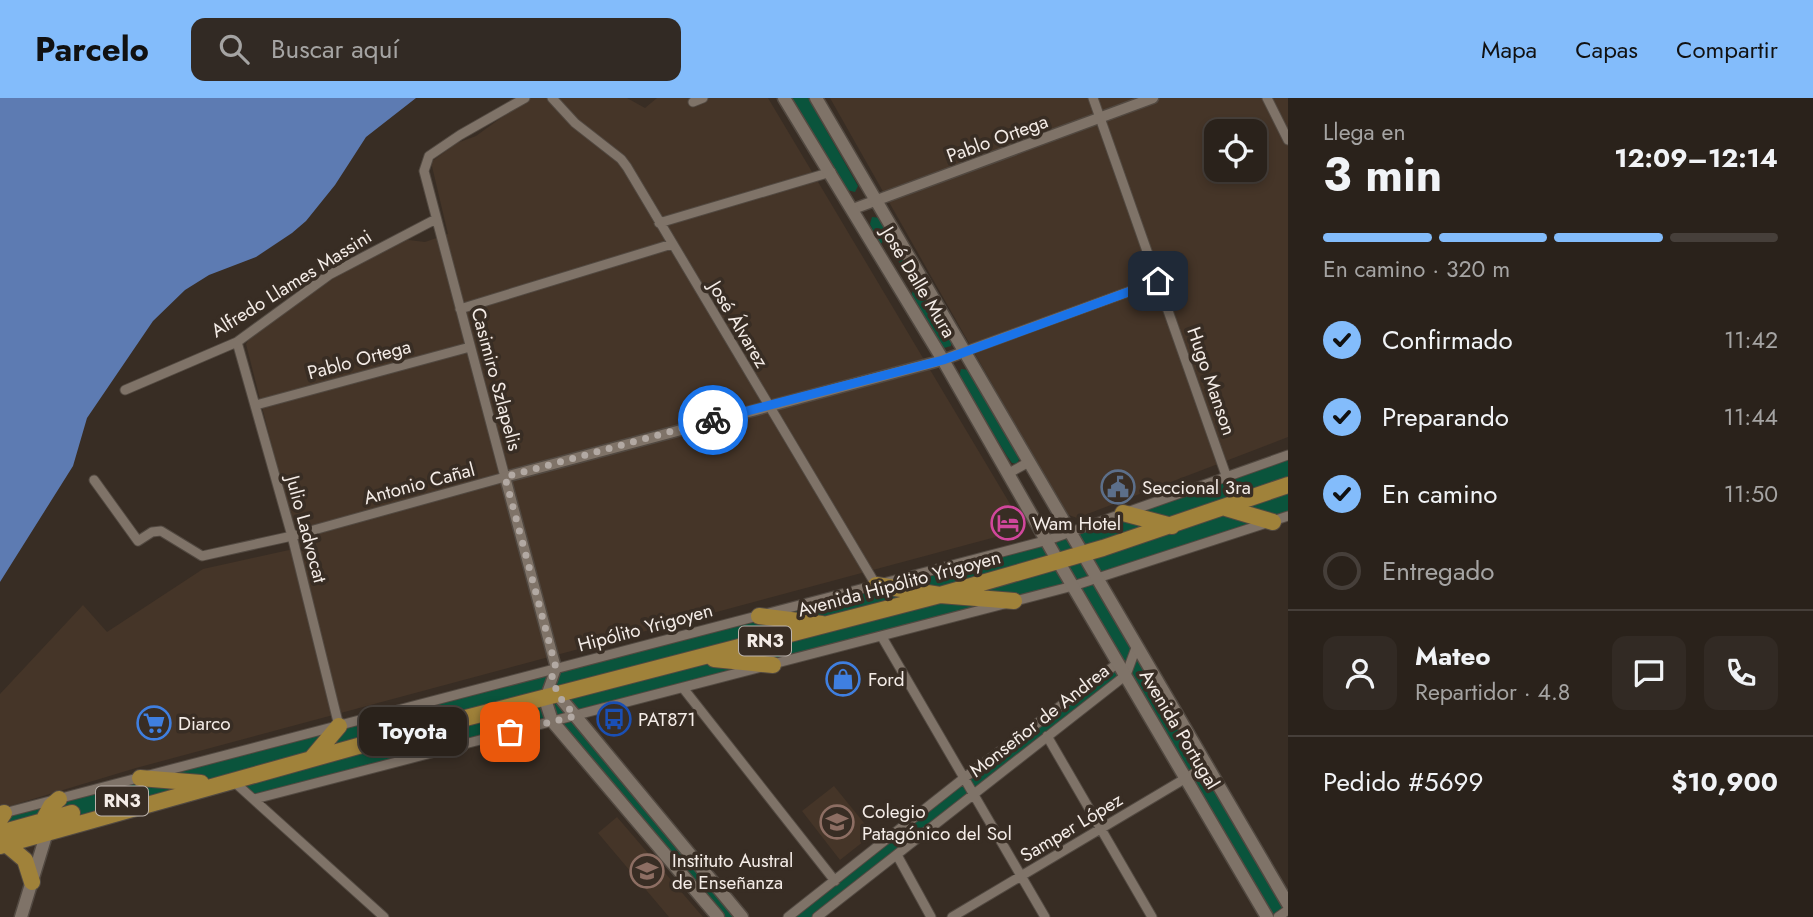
<!DOCTYPE html>
<html lang="es">
<head>
<meta charset="utf-8">
<style>
  :root { --surface:#2a221b; --page:#322a24; --text:#f1f3f6; --muted:#a5a4a3; --line:#463f3a; --accent:#83bcfb }
  body { margin:0; font-family:Jost,sans-serif; background:var(--page); color:var(--text); height:100vh; display:flex; flex-direction:column; font-size:26px; white-space:nowrap }
  * { box-sizing:border-box; margin:0 }
  p { font-size:23px; color:var(--muted) }
  .icon { flex:none; width:38px; height:38px; fill:none; stroke:currentColor; stroke-width:2; stroke-linecap:round; stroke-linejoin:round }
  .map { position:relative; flex:1; overflow:hidden }
  .side { display:flex; flex-direction:column; background:var(--surface); width:525px }
  .side>* { flex:none }
  .controls { position:absolute; left:1204px; top:21px; display:grid; gap:14px }
  .controls a { display:grid; place-items:center; width:63px; height:63px; border-radius:14px; background:var(--surface); box-shadow:0 4px 10px #0003,0 0 0 2px var(--line); font-size:35px }
  .pin { position:absolute; display:grid; place-items:center; width:60px; height:60px; color:#fff; margin:-30px; border-radius:14px; box-shadow:0 4px 10px #0006 }
  .courier { position:absolute; display:grid; place-items:center; width:70px; height:70px; margin:-35px; border:5px solid #1a73e8; border-radius:50%; background:#fff; color:#222; box-shadow:0 2px 9px #0007 }
  .bubble { position:absolute; height:49px; border-radius:14px; background:var(--surface); box-shadow:0 4px 10px #0003,0 0 0 2px var(--line); font-size:23px; font-weight:700; line-height:49px; text-align:center }
  .head em { font-style:normal; font-weight:700 }
  .head div { display:flex; flex-direction:column-reverse }
  .head { display:flex; align-items:center; justify-content:space-between; height:119px; padding:0 35px }
  h1 { font-size:46px; font-weight:700; line-height:52px }
  .bar { display:grid; grid-template-columns:repeat(4,1fr); gap:10px 7px; align-content:center; height:84px; padding:0 35px }
  .bar i { height:9px; border-radius:5px; background:var(--line) }
  .bar .on { background:var(--accent) }
  .bar p { grid-column:span 4 }
  .line { display:flex; align-items:center; gap:18px; padding:0 35px; border-top:2px solid var(--line) }
  .line div { flex:1 }
  .round { display:grid; place-items:center; flex:none; width:74px; height:74px; border-radius:14px; background:var(--page) }
  ol { padding:0 35px; list-style:none }
  li { display:flex; align-items:center; gap:21px; height:77px }
  li p { margin-inline-start:auto }
  li .icon { padding:7px; border-radius:50%; background:var(--accent); color:#111; stroke-width:4 }
  li:last-child { color:var(--muted) }
  li i { width:38px; height:38px; border:4px solid var(--line); border-radius:50% }
  header { display:flex; align-items:center; gap:42px; box-sizing:border-box; height:98px; padding:0 35px; background:var(--accent); color:#111 }
  header strong { font-size:33px }
  nav { display:flex; gap:38px; margin-inline-start:auto; font-size:24px }
  .search { width:490px; height:63px; background:var(--page); display:flex; align-items:center; gap:18px; box-sizing:border-box; padding:0 24px; border-radius:14px; color:var(--muted); font-size:26px }
  main { display:flex; flex:1; min-height:0 }
  .map>svg:first-child { display:block }
  .built { fill:#453528; fill-rule:evenodd }
  .green { fill:#0a543c }
  .water { fill:#5d7bb2 }
  .lines { fill:none; stroke-linecap:round; stroke-linejoin:round }
  .minor-casing { stroke:#524941; stroke-width:11 }
  .tertiary-casing { stroke:#524941; stroke-width:13 }
  .secondary-casing { stroke:#524941; stroke-width:15 }
  .trunk-casing { stroke:#524941; stroke-width:18 }
  .minor { stroke:#7f7368; stroke-width:9 }
  .tertiary { stroke:#7f7368; stroke-width:10 }
  .secondary { stroke:#7f7368; stroke-width:12 }
  .trunk { stroke:#a0823a; stroke-width:16 }
  .done { stroke:#b2a9a3; stroke-width:7; stroke-dasharray:0 12.6 }
  .route { stroke:#1a73e8; stroke-width:9 }
  .labels { text-anchor:middle; stroke-width:7; stroke-linejoin:round; paint-order:stroke }
  .shield { fill:#382d24; stroke:#bcb3ac; stroke-width:2 }
  .shield-label { font-size:18px; font-weight:bold; fill:#f4ece7 }
  .street-label { font-size:19px; fill:#f4ece7; stroke:#382d24 }
  .poi-label { font-size:19px; fill:#f4ece7; stroke:#382d24; text-anchor:start }
</style>
</head>
<body>
<header>
<strong>Parcelo</strong>
<div class="search"><svg class="icon" aria-label="search" viewBox="0 0 24 24"><circle cx="10" cy="10" r="6"/><path d="M15 15l6 6"/></svg>Buscar aquí</div>
<nav><a>Mapa</a><a>Capas</a><a>Compartir</a></nav>
</header>
<main>
<div class="map">
<svg width="1288" height="819" viewBox="0 0 1288 819">
  <rect width="100%" height="100%" fill="#382d24"/>
  <path class="built" d="M528,0H627L645,10L657,0H768L1025,431L136,670L0,711V596L83,507L107,534L203,471L298,450L246,246L252,236L393,140L425,144L448,136L431,64L457,45L476,38Z
    M830,0H1288V339L1077,420L1066,416ZM1216,33H1255V72H1216Z
    M834,688L873,736L840,762L802,713Z
    M617,719L696,811L703,819H669L598,735Z"/>
  <path class="green" d="M791,0H808L858,88L855,94L847,92Z
    M872,119L881,120L952,242L951,248L944,250L939,244L912,198L913,187L885,141L880,147L870,126Z
    M961,271L970,272L1020,359L1017,366L1012,365L1007,358L959,279Z
    M1288,357V418L1097,480L1288,806V819H1267L1125,577L817,819H788L1118,565L1073,488L576,618L742,819H718L552,623L255,701L232,682L0,748V721L1048,442Z"/>
  <path class="water" d="M0,0H416L366,39L335,87L306,123L292,135L256,159L209,177L185,192L153,223L87,320L73,368L0,484Z"/>
  <g class="lines">
    <defs>
      <path id="minor" d="M552,0L575,25L621,61L627,69L876,487
        M1093,0L1227,380
        M1267,0L1288,42
        M693,4L703,0
        M659,125L831,74
        M460,211L672,146
        M237,244L292,438L339,628
        M966,253L1158,183
        M125,292L237,244L329,177L436,121
        M256,307L470,249
        M1009,375L1029,364
        M94,382L138,443L152,434L161,433L202,458L292,438L505,379L424,73L429,58L460,37L525,0
        M882,539L1045,819
        M683,590L835,783
        M1047,638L1152,819
        M457,648L1073,488L1288,418
        M232,682L384,819
        M255,701L443,652
        M4,715L1048,442L1288,357
        M897,757L931,819
        M788,819L964,680L1118,565
        M817,819L1126,577L1137,547
        M952,819L1208,667
        M1278,819L1288,812"/>
      <path id="tertiary" d="M853,111L1153,0
        M545,601L556,570L505,379L943,262L966,253"/>
      <path id="secondary" d="M784,0L943,262L1058,463L1267,819
        M816,0L1288,806
        M558,597L742,819
        M545,601L552,623L718,819
        M21,819L47,734L45,730"/>
      <path id="trunk" d="M1226,410L1273,424
        M1123,415L1172,428
        M876,487L940,497L1014,503
        M759,518L822,526
        M714,561L773,567
        M389,646L460,647
        M312,660L339,628
        M140,680L201,685
        M0,721L4,715
        M43,723L51,708L59,701
        M0,735L72,715
        M6,746L25,762L32,784
        M0,748L369,645L940,497L1103,450L1288,387"/>
    </defs>
    <use href="#minor" class="minor-casing"/>
    <use href="#tertiary" class="tertiary-casing"/>
    <use href="#secondary" class="secondary-casing"/>
    <use href="#trunk" class="trunk-casing"/>
    <use href="#minor" class="minor"/>
    <use href="#tertiary" class="tertiary"/>
    <use href="#secondary" class="secondary"/>
    <use href="#trunk" class="trunk"/>
  </g>
  <g class="lines">
    <path class="done" d="M510,634L575,618L558,597L552,579L556,570L505,379L713,322"/>
    <path class="route" d="M713,322L943,262L1158,183"/>
  </g>
  <defs>
    <symbol id="civic-ring" viewBox="-11 -11 22 22"><circle r="9.5" fill="#382d24" stroke="#5c6f8a" stroke-width="1.5"/><path d="M-.6-6.5H3V-4.5H.6V-3L4-1V1h2V6H-6V1h2V-1L-.6-3ZM-1.2 2.5V6h2.4V2.5Z" fill="#5c6f8a"/></symbol>
    <symbol id="hotel-ring" viewBox="-11 -11 22 22"><circle r="9.5" fill="#382d24" stroke="#d1479c" stroke-width="1.5"/><path d="M-6-4.5h1.5V1H6V5H4.5V3h-9V5H-6ZM-4 0a1.8 1.8 0 1 1 3.6 0ZM.5 0V-2.5h3Q6-2.5 6 0Z" fill="#d1479c"/></symbol>
    <symbol id="shop-ring" viewBox="-11 -11 22 22"><circle r="9.5" fill="#382d24" stroke="#3f7fe0" stroke-width="1.5"/><path d="M-5-2.5h2.3a2.7 3.5 0 0 1 5.4 0H5L5.5 6h-11ZM-1.5-2.5h3a1.5 2.3 0 0 0-3 0Z" fill="#3f7fe0"/></symbol>
    <symbol id="bus-ring" viewBox="-11 -11 22 22"><circle r="9.5" fill="#382d24" stroke="#1a4fb4" stroke-width="1.5"/><path d="M-5-6H5V4H4V6H2V4H-2V6H-4V4H-5ZM-3.5-4V0h7V-4ZM-3.5 1.2v1.5H-2V1.2ZM2 1.2v1.5H3.5V1.2Z" fill="#1a4fb4"/></symbol>
    <symbol id="supermarket-ring" viewBox="-11 -11 22 22"><circle r="9.5" fill="#382d24" stroke="#3f7fe0" stroke-width="1.5"/><path d="M-6-5.5h2.5l.6 2H6L4.5 2H-2.5L-4.4-4H-6ZM-1.5 3.2a1.3 1.3 0 1 0 .1 0ZM3 3.2a1.3 1.3 0 1 0 .1 0Z" fill="#3f7fe0"/></symbol>
    <symbol id="school-ring" viewBox="-11 -11 22 22"><circle r="9.5" fill="#382d24" stroke="#8d6e63" stroke-width="1.5"/><path d="M0-5L7-2L0 1L-7-2ZM-4 1L0 2.5L4 1V4Q0 6-4 4Z" fill="#8d6e63"/></symbol>
  </defs>
  <g fill-rule="evenodd">
    <use href="#civic-ring" x="1099" y="370" width="38" height="38"/>
    <use href="#hotel-ring" x="989" y="406" width="38" height="38"/>
    <use href="#shop-ring" x="824" y="562" width="38" height="38"/>
    <use href="#bus-ring" x="595" y="602" width="38" height="38"/>
    <use href="#supermarket-ring" x="135" y="606" width="38" height="38"/>
    <use href="#school-ring" x="818" y="705" width="38" height="38"/>
    <use href="#school-ring" x="628" y="754" width="38" height="38"/>
  </g>
  <g class="labels">
    <g class="shield">
      <rect x="739" y="528.5" width="52" height="29" rx="5"/>
      <rect x="96" y="688.5" width="52" height="29" rx="5"/>
    </g>
    <g class="shield-label">
      <text x="765" y="549">RN3</text>
      <text x="122" y="709">RN3</text>
    </g>
    <g class="street-label">
      <text transform="translate(997 40) rotate(-20)" y="7">Pablo Ortega</text>
      <text transform="translate(919 184) rotate(59)" y="7">José Dalle Mura</text>
      <text transform="translate(291 185) rotate(-32)" y="7">Alfredo Llames Massini</text>
      <text transform="translate(739 226) rotate(59)" y="7">José Álvarez</text>
      <text transform="translate(359 261) rotate(-15)" y="7">Pablo Ortega</text>
      <text transform="translate(497 281) rotate(75)" y="7">Casimiro Szlapelis</text>
      <text transform="translate(1212 283) rotate(71)" y="7">Hugo Manson</text>
      <text transform="translate(419 385) rotate(-15)" y="7">Antonio Cañal</text>
      <text transform="translate(307 431) rotate(75)" y="7">Julio Ladvocat</text>
      <text transform="translate(899 485) rotate(-15)" y="7">Avenida Hipólito Yrigoyen</text>
      <text transform="translate(645 529) rotate(-15)" y="7">Hipólito Yrigoyen</text>
      <text transform="translate(1039 622) rotate(-38)" y="7">Monseñor de Andrea</text>
      <text transform="translate(1180 631) rotate(59)" y="7">Avenida Portugal</text>
      <text transform="translate(1071 729) rotate(-31)" y="7">Samper López</text>
    </g>
    <g class="poi-label">
      <text x="1142" y="396">Seccional 3ra</text>
      <text x="1032" y="432">Wam Hotel</text>
      <text x="868" y="588">Ford</text>
      <text x="638" y="628">PAT871</text>
      <text x="178" y="632">Diarco</text>
      <text x="862" y="720">Colegio<tspan x="862" dy="22">Patagónico del Sol</tspan></text>
      <text x="672" y="769">Instituto Austral<tspan x="672" dy="22">de Enseñanza</tspan></text>
    </g>
  </g>
</svg>
<div class="controls">
<a><svg class="icon" aria-label="locate" viewBox="0 0 24 24"><circle cx="12" cy="12" r="6"/><path d="M12 2v4M12 18v4M2 12h4M18 12h4"/></svg></a>
</div>
<div class="pin" style="left:510px;top:634px;background:#ea580c"><svg class="icon" aria-label="bag" viewBox="0 0 24 24"><path d="M5 8h14l-1 12H6zM9 8a3 3 0 0 1 6 0"/></svg></div>
<div class="pin" style="left:1158px;top:183px;background:#1f2937"><svg class="icon" aria-label="home" viewBox="0 0 24 24"><path d="M3 11l9-7 9 7M6 9v11h12V9"/></svg></div>
<div class="courier" style="left:713px;top:322px"><svg class="icon" aria-label="bike" viewBox="0 0 24 24"><circle cx="6" cy="16" r="4"/><circle cx="18" cy="16" r="4"/><path d="M6 16l4-8h5l3 8M10 8l3 8H6M13 5h3"/></svg></div>
<div class="bubble" style="left:359px;top:609px;width:108px">Toyota</div>
</div>
<section class="side">
<div class="head"><div><h1>3 min</h1><p>Llega en</p></div><em>12:09–12:14</em></div>
<div class="bar"><i class="on"></i><i class="on"></i><i class="on"></i><i></i><p>En camino · 320 m</p></div>
<ol>
<li><svg class="icon" aria-label="check" viewBox="0 0 24 24"><path d="M5 12l5 5 9-10"/></svg>Confirmado<p>11:42</p></li>
<li><svg class="icon" aria-label="check" viewBox="0 0 24 24"><path d="M5 12l5 5 9-10"/></svg>Preparando<p>11:44</p></li>
<li><svg class="icon" aria-label="check" viewBox="0 0 24 24"><path d="M5 12l5 5 9-10"/></svg>En camino<p>11:50</p></li>
<li><i></i>Entregado</li>
</ol>
<div class="line" style="height:126px"><a class="round"><svg class="icon" aria-label="person" viewBox="0 0 24 24"><circle cx="12" cy="8" r="4"/><path d="M4 21q1-7 8-7t8 7"/></svg></a><div><b>Mateo</b><p>Repartidor · 4.8</p></div><a class="round"><svg class="icon" aria-label="chat" viewBox="0 0 24 24"><path d="M4 5h16v11H9l-5 4z"/></svg></a><a class="round"><svg class="icon" aria-label="phone" viewBox="0 0 24 24"><path d="M5 4h4l2 5-3 2q2 4 5 5l2-3 5 2v4C11 20 4 13 5 4z"/></svg></a></div>
<div class="line" style="height:91px"><div>Pedido #5699</div><b>$10,900</b></div>
</section>
</main>
</body>
</html>
